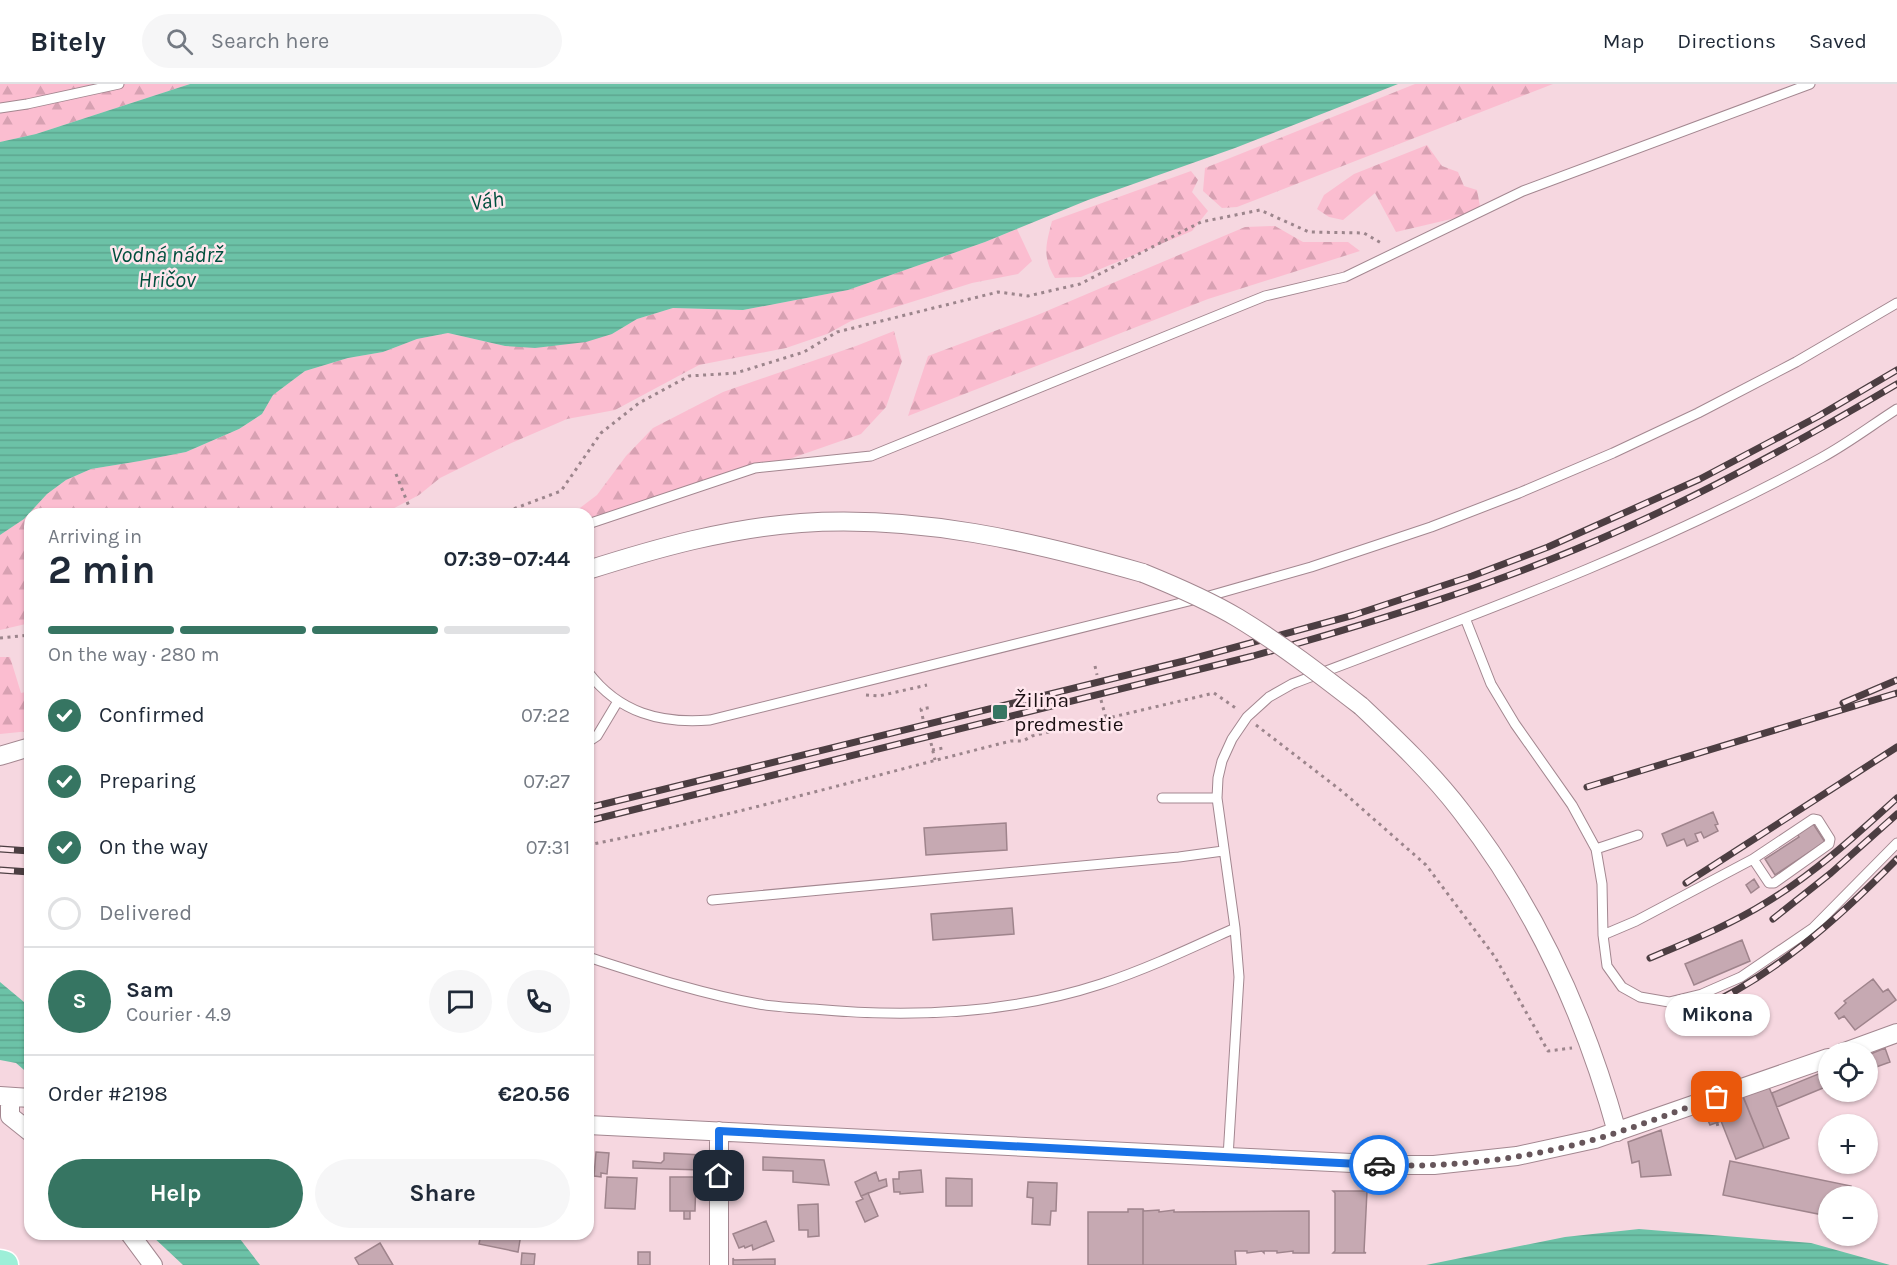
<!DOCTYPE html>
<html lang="en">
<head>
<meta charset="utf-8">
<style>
  :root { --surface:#fff; --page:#f6f6f7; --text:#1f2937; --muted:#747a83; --line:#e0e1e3; --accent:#367562 }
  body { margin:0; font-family:Karla,sans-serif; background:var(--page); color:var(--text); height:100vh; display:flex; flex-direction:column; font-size:22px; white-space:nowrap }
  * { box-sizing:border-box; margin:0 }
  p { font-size:20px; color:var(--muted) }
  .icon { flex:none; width:33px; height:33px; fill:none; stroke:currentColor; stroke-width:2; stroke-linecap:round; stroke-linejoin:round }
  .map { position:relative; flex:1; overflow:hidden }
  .drawer { position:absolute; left:24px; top:424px; width:570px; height:732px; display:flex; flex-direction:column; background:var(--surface); border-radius:18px; box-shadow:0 2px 4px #0004 }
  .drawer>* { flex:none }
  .buttons { position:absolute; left:1818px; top:958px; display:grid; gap:12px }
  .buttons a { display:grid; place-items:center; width:60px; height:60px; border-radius:50%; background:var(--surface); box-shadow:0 2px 4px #0004; font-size:30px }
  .pin { position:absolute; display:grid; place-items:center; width:51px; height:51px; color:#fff; margin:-26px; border-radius:12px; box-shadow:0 3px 9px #0006 }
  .courier { position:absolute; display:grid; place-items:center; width:60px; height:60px; margin:-30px; border:4px solid #1a73e8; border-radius:50%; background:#fff; color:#222; box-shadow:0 2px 8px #0007 }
  .bubble { position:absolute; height:42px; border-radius:21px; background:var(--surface); box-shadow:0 2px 4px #0004; font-size:20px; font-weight:700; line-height:42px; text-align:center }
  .overview em { font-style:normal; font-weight:700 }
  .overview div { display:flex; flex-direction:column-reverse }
  .overview { display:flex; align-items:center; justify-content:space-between; height:102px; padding:0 24px }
  h1 { font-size:39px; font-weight:700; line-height:45px }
  .bar { display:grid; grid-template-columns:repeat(4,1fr); gap:9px 6px; align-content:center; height:72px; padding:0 24px }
  .bar i { height:8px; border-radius:4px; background:var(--line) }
  .bar .selected { background:var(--accent) }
  .bar p { grid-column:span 4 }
  .line { display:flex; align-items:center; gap:15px; padding:0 24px; border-top:2px solid var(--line) }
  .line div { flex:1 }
  .round { display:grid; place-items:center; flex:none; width:63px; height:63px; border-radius:32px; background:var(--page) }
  ol { padding:0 24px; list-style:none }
  li { display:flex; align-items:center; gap:18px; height:66px }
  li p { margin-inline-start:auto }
  li .icon { padding:6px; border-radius:50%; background:var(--accent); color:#fff; stroke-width:4 }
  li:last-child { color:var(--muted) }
  li i { width:33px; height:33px; border:3px solid var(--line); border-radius:50% }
  .action { display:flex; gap:12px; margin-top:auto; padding:12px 24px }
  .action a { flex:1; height:69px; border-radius:36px; background:var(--accent); color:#fff; font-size:24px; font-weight:700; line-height:69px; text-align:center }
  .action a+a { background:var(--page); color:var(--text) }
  header { display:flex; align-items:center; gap:36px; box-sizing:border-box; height:84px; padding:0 30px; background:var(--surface); border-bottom:2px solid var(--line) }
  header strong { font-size:28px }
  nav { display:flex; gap:33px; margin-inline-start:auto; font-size:21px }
  .search { width:420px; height:54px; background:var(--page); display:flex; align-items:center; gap:15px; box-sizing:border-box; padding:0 21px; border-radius:33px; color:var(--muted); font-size:22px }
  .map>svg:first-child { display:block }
  .forest { fill:url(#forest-firs) }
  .water { fill:url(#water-rules) }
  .building { fill:#c6a9b2; stroke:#9f848c; stroke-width:1.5 }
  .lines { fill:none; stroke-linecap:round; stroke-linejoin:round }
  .service-casing { stroke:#a38790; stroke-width:11 }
  .minor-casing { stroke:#a38790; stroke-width:20 }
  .primary-casing { stroke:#fff; stroke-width:31 }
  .path { stroke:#9c858c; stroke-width:3; stroke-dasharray:3 4.5; stroke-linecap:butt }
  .service { stroke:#fff; stroke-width:9 }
  .minor { stroke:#fff; stroke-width:18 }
  .primary { stroke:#9defd8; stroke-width:28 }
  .rail-casing { stroke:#4c3e42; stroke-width:7 }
  .rail { stroke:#ffe6ed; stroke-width:4.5; stroke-dasharray:14; stroke-linecap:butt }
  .minor-bridge-casing { stroke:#a38790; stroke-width:20; stroke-linecap:butt }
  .minor-bridge { stroke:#fff; stroke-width:18 }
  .done { stroke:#67565b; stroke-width:6; stroke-dasharray:0 10.8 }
  .route { stroke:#1a73e8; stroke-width:8 }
  .poi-dot { fill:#367562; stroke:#ffe6ed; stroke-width:2 }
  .labels { text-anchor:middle; stroke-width:5; stroke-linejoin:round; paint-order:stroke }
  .poi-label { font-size:21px; fill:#1a1013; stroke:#ffe6ed; text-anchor:start }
  .water-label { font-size:22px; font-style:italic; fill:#004f3d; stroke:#ffe6ed }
</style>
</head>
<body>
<header>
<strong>Bitely</strong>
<div class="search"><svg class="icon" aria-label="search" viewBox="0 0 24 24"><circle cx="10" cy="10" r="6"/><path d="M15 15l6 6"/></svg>Search here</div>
<nav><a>Map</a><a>Directions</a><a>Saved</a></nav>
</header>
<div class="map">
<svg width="1897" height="1181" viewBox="0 0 1897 1181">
  <defs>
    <pattern id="forest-firs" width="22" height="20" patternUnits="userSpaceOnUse" patternTransform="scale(1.5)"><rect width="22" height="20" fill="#fbbdd0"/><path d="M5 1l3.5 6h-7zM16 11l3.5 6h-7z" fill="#d7a1b2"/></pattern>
    <pattern id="water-rules" width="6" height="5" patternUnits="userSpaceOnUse" patternTransform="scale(1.5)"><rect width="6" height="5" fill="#6cc2a7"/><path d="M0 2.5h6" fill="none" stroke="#5da68f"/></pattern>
  </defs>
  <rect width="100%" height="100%" fill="#f6d7e0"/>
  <path class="forest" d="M0,0H190L36,50L0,58Z
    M1415,0H1553L1237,123L1222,124L1203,107L1205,84Z
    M1427,61L1442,82L1458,88L1464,102L1477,106L1481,128L1396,148L1375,109L1343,136L1329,133L1317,125L1324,111L1354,90Z
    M1191,87L1198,96L1192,108L1208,127L1192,147L1081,193L1055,194C1042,172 1046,161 1052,137Z
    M1275,142L1303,158H1348L1360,167L1208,215L908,332L928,272L1035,232L1245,143Z
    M1017,145L1032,177L1018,190L972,199L851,237L827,250L786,264L699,281L615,326L567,335L507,361L440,394L419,411L383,430H30V539L0,546V451L24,435L47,410L66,396L91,385L140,377L186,368L239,345L262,330L273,311L305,287L348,274L383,268L417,255L448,249L505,262L612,250L637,235L673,224L743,226L848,206L985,158Z
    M894,247L902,277L886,323L861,350L588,445V430H572L597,411L626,372L653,344L723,308L856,262Z
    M0,573H10L21,609L30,607V647L0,650Z"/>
  <path class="water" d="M190,0H1398L1235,64L1088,116L985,158L848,206L743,226L673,224L637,235L612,250L586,258L535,264L505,262L448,249L417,255L383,268L348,274L305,287L273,311L262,330L239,345L186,368L140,377L91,385L66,396L47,410L24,435L0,451V58L36,50Z
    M0,898L30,923V991L16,979L0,976Z
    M1639,1145L1811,1159L1890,1181H1426L1565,1153Z
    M151,1151H237L260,1181H183Z"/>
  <path class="building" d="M1713,728L1718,740L1715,741L1718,747L1704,754L1701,748L1695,750L1698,757L1687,762L1684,755L1667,762L1662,750Z
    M1810,735L1825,758L1775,791L1765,775L1799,753L1794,746Z
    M1006,739L1007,766L926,771L924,744Z
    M1754,795L1759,803L1751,809L1746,801Z
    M1012,824L1014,850L933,856L931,830Z
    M1742,856L1750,877L1694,901L1685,880Z
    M1873,895L1883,908L1888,905L1896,916L1855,946L1844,932L1839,935L1835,929L1846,919L1844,917Z
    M1885,964L1890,978L1868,986V971Z
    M1828,986V1002L1777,1023L1772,1009Z
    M1769,1003L1789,1054L1764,1064L1743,1013Z
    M1743,1012L1764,1064L1736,1075L1721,1037L1710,1041L1704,1027Z
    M1661,1046L1671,1091L1641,1093L1639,1077L1632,1079L1628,1058Z
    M596,1068L609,1069L607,1090L601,1089V1093L594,1092Z
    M664,1069L702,1071V1086L633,1084V1077L661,1079L664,1076Z
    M763,1073L824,1076L829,1101L793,1098V1087L763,1086Z
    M1730,1077L1851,1102L1849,1113H1828V1132L1723,1111Z
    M921,1086L923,1108L900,1110V1108H894L893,1095H899V1088Z
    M876,1088L879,1097L886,1095L887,1102L861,1112L855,1098Z
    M607,1093L637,1094L635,1125L605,1124Z
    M670,1093H696L695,1127H670Z
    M946,1094L972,1095V1122H946Z
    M1028,1098L1057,1099L1056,1127H1051L1050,1141L1032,1140L1033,1114L1027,1113Z
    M1333,1107H1367L1364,1168L1366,1169H1333L1335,1167V1109Z
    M868,1109L878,1132L865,1138L856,1118L863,1115L861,1112Z
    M818,1120L819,1152L808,1153V1146H799L798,1121Z
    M1128,1125H1143V1181H1088V1128H1128Z
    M1143,1125L1144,1127L1159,1126V1128L1174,1126V1128L1309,1127V1169H1293V1167L1277,1169V1167H1264V1169L1262,1167L1247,1169V1167H1235L1236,1181H1143Z
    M684,1127H690V1135H684Z
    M766,1137L774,1157L753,1166L752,1161L745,1164L744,1162L739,1164L733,1150Z
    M481,1150H521L518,1168L479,1160Z
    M380,1159L393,1181H359L355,1174Z
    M638,1168H650V1181H638Z
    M522,1169L535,1170L534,1181H521Z
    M733,1174L734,1176L775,1175V1181H733Z"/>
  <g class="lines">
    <defs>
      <path id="service" d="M0,24L27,20L119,0
        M588,440L755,384L871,372L1265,212L1345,193L1523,107L1810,0
        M1465,534L1491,600L1515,640L1572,721L1596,765L1602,800L1603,851L1607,882L1622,903L1640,913L1669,918L1702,910L1741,893L1813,844L1897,759
        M588,588C619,629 661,640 710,636L1209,512L1311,483L1431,443L1519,409L1613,369L1698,329L1796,278L1897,219
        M588,658L597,652L618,617
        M1162,714H1217
        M1596,765L1638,751
        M712,816L1179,773L1223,767
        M1603,851L1636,837L1753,775L1813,735L1818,736L1830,755L1829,760L1774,799H1769L1753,775
        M588,873C644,891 701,910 759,920C776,923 795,924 813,925C909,934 1009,930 1101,900C1147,885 1191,864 1235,844
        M1228,1073L1239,893L1235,844L1217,714L1218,694L1222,677L1232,655L1247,633L1269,613L1292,600C1471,532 1652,467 1821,374C1847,360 1872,341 1897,325"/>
      <path id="minor" d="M588,486C657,464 728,444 801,439C918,431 1031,457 1143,489
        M1361,622C1396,655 1432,689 1461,727C1535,822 1585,932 1617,1048
        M0,672L30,663
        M1842,969L1897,949
        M0,1012L30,1014
        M10,1013V1032L30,1048
        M588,1041L1228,1073L1393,1081H1434L1517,1072L1595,1055L1828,974
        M130,1150L153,1181
        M719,1181V1047"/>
      <path id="primary" d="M0,1180L4,1181"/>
    </defs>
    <use href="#service" class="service-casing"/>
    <use href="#minor" class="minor-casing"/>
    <use href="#primary" class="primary-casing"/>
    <path class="path" d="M396,390L412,430
      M500,430L561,407L601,349L639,319L689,292L736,289L804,268L837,248L998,208L1028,212L1080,200L1201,138L1260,126L1309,148L1364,149L1383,160
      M0,554L30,551
      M1095,582L1097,591
      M866,611L879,612L927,601
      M1101,616L1106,634
      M923,635L921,625L933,623
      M1256,641L1343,708L1426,781L1495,873L1548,967L1572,964
      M931,659L935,676
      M932,666L943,664
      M588,761C730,733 871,692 1011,657H1023L1032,652L1214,609L1237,625
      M1717,1039L1719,1046"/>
    <use href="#service" class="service"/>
    <use href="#minor" class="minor"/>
    <use href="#primary" class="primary"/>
    <defs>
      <path id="rail" d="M1843,619L1897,596
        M1587,703L1897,609
        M588,724L1188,576L1354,531L1472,492L1548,463L1700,395L1817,333L1897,286
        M588,737L1253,572C1379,537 1505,498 1625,444C1719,402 1809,352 1897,300
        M0,765L30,767
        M0,786L30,788
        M1686,799L1897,663
        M1773,835L1831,789L1897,730
        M1650,874C1690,857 1730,841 1767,818C1815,789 1856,751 1897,714
        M1695,927C1772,894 1839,834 1897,775"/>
    </defs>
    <use href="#rail" class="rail-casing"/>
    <use href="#rail" class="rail"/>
    <defs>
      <path id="minor-bridge" d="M1143,489C1175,502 1208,516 1238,534C1281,560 1321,591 1361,622"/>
    </defs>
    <use href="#minor-bridge" class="minor-bridge-casing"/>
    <use href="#minor-bridge" class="minor-bridge"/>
  </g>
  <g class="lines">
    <path class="done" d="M1379,1081C1452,1084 1526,1075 1596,1055C1637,1043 1677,1027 1717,1013"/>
    <path class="route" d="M719,1092V1047L1379,1081"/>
  </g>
  <rect class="poi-dot" x="992" y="620" width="16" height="16" rx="3"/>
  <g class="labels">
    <g class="poi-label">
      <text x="1014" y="623">Žilina<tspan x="1014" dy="24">predmestie</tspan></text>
    </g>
    <g class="water-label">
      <text transform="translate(487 116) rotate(-9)" y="8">Váh</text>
      <text x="167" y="178">Vodná nádrž<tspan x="167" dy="25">Hričov</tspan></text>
    </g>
  </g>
</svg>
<div class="buttons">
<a><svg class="icon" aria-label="locate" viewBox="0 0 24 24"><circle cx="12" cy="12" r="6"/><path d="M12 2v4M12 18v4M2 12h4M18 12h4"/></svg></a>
<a>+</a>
<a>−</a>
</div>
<div class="pin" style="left:1717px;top:1013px;background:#ea580c"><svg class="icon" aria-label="bag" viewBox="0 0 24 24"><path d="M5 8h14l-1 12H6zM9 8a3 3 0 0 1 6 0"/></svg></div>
<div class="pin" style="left:719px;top:1092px;background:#1f2937"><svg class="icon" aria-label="home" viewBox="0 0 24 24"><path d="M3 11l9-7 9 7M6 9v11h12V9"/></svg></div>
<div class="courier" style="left:1379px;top:1081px"><svg class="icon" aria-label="car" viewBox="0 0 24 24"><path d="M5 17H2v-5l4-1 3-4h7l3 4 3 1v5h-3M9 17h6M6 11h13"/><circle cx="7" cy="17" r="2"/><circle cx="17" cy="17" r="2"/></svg></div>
<div class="bubble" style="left:1665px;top:910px;width:105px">Mikona</div>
<section class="drawer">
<div class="overview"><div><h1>2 min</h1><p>Arriving in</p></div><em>07:39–07:44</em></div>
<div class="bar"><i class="selected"></i><i class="selected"></i><i class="selected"></i><i></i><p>On the way · 280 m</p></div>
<ol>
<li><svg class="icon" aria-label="check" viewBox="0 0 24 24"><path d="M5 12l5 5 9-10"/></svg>Confirmed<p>07:22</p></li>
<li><svg class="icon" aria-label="check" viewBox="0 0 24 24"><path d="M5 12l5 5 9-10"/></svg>Preparing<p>07:27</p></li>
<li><svg class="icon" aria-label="check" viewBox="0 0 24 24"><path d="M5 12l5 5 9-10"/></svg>On the way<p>07:31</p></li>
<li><i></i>Delivered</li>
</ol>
<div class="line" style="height:108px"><b class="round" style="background:var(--accent);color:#fff">S</b><div><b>Sam</b><p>Courier · 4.9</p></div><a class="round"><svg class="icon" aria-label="chat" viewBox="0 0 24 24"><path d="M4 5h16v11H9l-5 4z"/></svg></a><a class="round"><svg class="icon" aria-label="phone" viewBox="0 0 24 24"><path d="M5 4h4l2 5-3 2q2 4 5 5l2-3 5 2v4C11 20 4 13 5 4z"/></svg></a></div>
<div class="line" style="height:78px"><div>Order #2198</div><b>€20.56</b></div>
<div class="action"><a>Help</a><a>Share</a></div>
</section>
</div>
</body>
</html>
